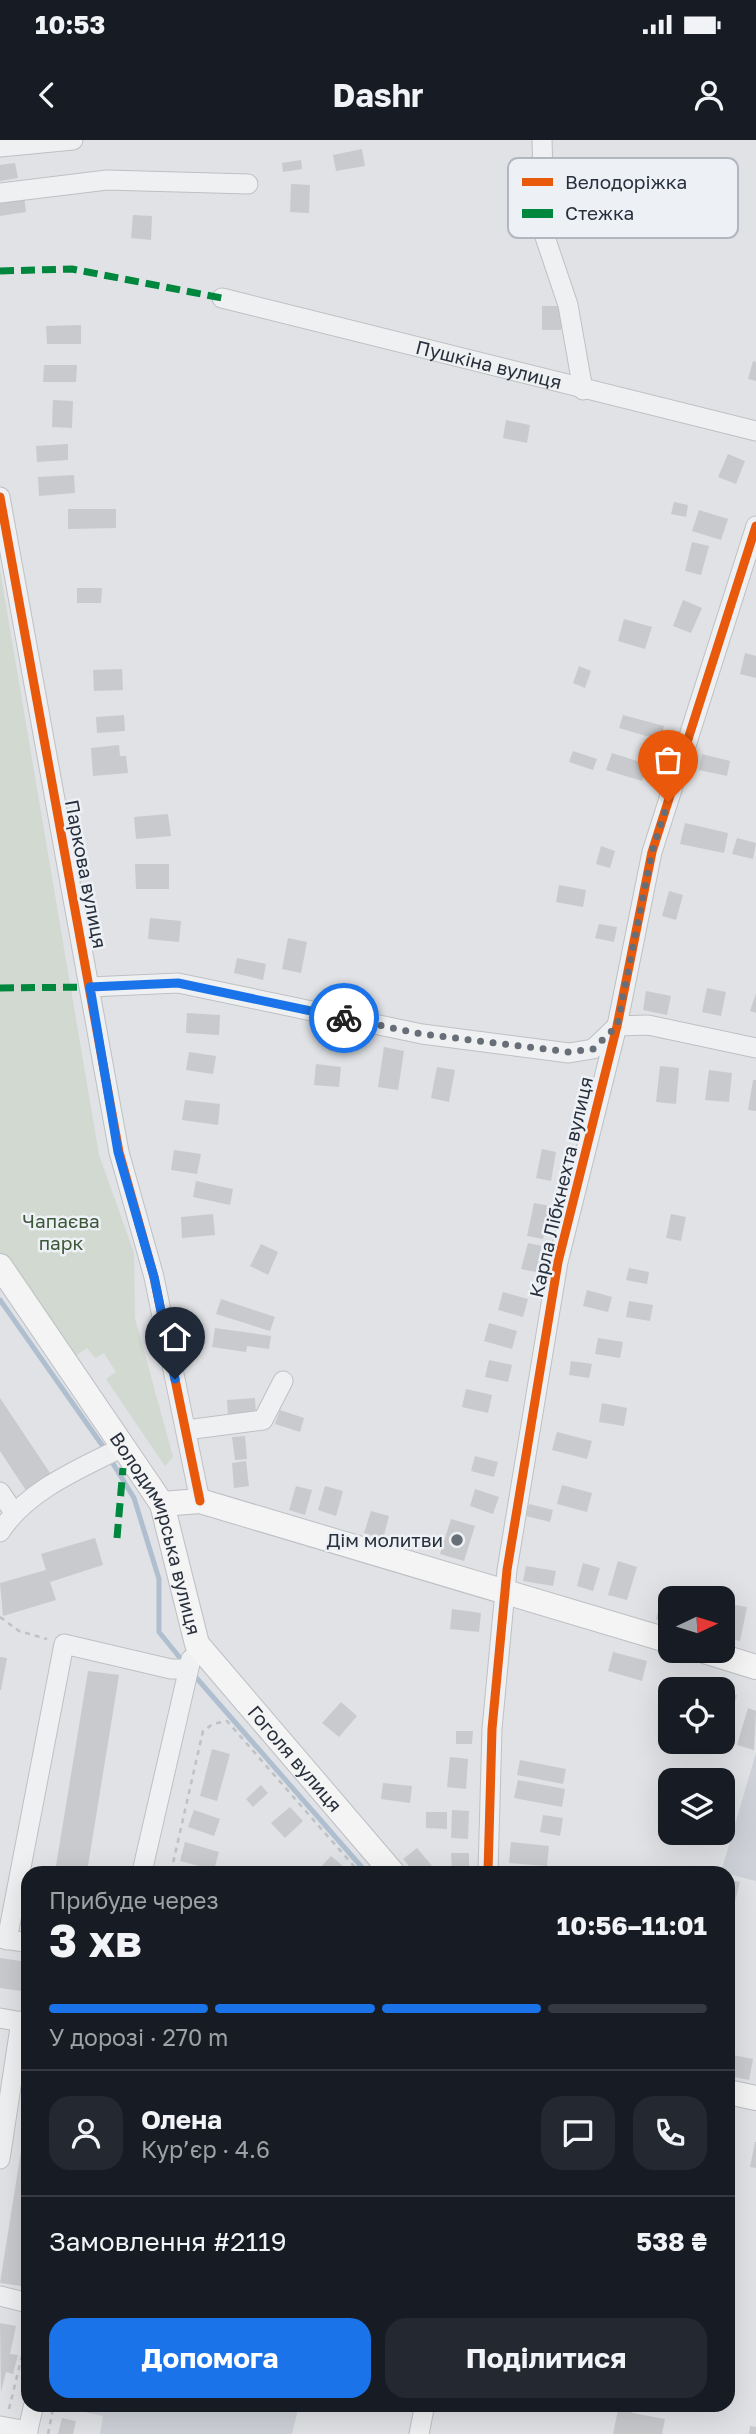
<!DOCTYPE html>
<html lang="uk">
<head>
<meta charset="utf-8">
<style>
  :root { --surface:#171b24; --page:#242831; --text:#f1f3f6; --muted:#9ea1a6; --line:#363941; --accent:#1a73e8 }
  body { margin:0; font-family:"Golos Text",sans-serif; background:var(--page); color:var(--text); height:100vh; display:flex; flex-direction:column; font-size:26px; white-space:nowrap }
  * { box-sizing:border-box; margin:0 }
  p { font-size:23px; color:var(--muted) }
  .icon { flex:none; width:38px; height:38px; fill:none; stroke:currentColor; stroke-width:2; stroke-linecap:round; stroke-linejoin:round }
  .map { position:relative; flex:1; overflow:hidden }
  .sheet { position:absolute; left:21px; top:1726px; width:714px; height:546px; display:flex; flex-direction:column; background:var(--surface); border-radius:21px; box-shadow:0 7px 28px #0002 }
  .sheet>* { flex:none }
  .needle { width:46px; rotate:86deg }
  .fabs { position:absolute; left:658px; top:1446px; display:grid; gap:14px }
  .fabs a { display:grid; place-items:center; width:77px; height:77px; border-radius:14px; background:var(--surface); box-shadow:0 7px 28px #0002; font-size:35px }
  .pin { position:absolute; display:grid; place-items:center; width:60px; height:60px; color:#fff; margin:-72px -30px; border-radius:50% 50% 50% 0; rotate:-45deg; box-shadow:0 0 7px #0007 }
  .pin .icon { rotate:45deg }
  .courier { position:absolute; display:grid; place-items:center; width:70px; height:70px; margin:-35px; border:5px solid #1a73e8; border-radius:50%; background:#fff; color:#222; box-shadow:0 2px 9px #0007 }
  .summary em { font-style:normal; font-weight:700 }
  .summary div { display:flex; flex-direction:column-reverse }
  .summary { display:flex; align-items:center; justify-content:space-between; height:119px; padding:0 28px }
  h1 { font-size:46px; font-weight:700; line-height:52px }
  .bar { display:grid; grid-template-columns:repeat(4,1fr); gap:10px 7px; align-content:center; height:84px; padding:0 28px }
  .bar i { height:9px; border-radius:5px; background:var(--line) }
  .bar .current { background:var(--accent) }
  .bar p { grid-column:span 4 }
  .line { display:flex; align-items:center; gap:18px; padding:0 28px; border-top:2px solid var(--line) }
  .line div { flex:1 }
  .round { display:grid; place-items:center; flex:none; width:74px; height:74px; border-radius:21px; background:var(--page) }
  .primary-button { display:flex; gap:14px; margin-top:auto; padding:14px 28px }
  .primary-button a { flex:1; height:80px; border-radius:21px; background:var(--accent); color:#fff; font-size:28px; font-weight:700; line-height:80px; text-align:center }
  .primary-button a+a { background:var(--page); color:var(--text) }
  .status { display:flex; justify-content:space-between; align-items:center; height:49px; padding:0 35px; background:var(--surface); direction:ltr }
  .status svg { height:19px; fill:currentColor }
  header { display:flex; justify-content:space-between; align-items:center; height:91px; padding:0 28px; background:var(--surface); font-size:32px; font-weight:700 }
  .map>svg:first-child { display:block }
  .built { fill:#ced2d8 }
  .green { fill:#d1d9d0 }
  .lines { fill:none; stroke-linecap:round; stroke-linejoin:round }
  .stream { stroke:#afbfcf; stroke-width:5 }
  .building { fill:#c8cacd }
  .minor-casing { stroke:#bec0c3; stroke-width:21 }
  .major-casing { stroke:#bcbfc3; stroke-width:26 }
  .path { stroke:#bec1c5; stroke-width:2.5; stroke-dasharray:5 5; stroke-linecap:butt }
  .minor { stroke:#eff0f1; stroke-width:19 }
  .major { stroke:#f4f4f5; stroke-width:24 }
  .quiet { stroke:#00873e; stroke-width:7; stroke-dasharray:14 7; stroke-linecap:butt }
  .cycleway-casing { stroke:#edf0f5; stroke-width:13 }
  .cycleway { stroke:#e8590c; stroke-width:9 }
  .done { stroke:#686e78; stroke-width:7; stroke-dasharray:0 12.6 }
  .route { stroke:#1a73e8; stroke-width:9 }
  .poi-dot { fill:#686e78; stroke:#edf0f5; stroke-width:2.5 }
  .labels { text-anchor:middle; stroke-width:5; stroke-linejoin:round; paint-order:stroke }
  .street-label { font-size:19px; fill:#28303d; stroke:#edf0f5 }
  .park-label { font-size:19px; fill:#3d5836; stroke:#edf0f5 }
  .poi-label { font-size:19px; fill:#28303d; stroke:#edf0f5; text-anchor:end }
  .key { fill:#edf0f5; stroke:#b2b6be; stroke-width:2 }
  .key-label { font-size:19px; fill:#28303d }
</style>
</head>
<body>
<div class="status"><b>10:53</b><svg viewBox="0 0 49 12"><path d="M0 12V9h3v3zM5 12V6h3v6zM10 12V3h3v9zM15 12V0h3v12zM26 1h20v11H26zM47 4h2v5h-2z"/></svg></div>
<header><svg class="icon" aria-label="back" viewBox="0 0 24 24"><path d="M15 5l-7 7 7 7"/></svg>Dashr<svg class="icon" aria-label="person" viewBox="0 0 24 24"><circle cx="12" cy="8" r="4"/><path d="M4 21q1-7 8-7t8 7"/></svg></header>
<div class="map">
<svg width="756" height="2294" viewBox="0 0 756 2294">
  <rect width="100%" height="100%" fill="#e0e2e5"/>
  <path class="built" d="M756,1613V1741L721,1732Z
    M66,2265V2264L299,2265L292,2294H100L103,2276L65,2268Z"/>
  <path class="green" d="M0,430L99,1015L134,1113L135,1178L173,1317L165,1326L106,1239L116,1232L104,1213L95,1218L87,1208L72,1218L0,1114Z"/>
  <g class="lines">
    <path class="stream" d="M0,1160L102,1305
      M112,1322L134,1358L159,1439V1492L185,1524
      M193,1534L366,1732"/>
  </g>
  <path class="building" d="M362,9L365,26L336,31L333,15Z
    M301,20L302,29L283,32L282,23Z
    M15,23L18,38L0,41V25Z
    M291,44L310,45L309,73L290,72Z
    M24,55L26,72L0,76V58Z
    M133,75L152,76L151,100L131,98Z
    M542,166H562L561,190H542Z
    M81,185V204H47L46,186Z
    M753,221L756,222V241L748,239Z
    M44,225H77L76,242H43Z
    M53,260L73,261L72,288L52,287Z
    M506,280L530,285L527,303L503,298Z
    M68,304V320L37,322L36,306Z
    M728,314L745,321L736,344L718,337Z
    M74,335L75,353L39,356L38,337Z
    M674,362L688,365L686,377L671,374Z
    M68,369H116V388L68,389Z
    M699,370L728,379L721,400L692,391Z
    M692,402L709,406L701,435L685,431Z
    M77,448H102L101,463H77Z
    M683,460L702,468L691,493L673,486Z
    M624,479L652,487L645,509L618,501Z
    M745,513L756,516V538L740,534Z
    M579,526L591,531L585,548L573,543Z
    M122,529L123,550L94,551L93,530Z
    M124,575L125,591L97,593L96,577Z
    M623,575L664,586L660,600L619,588Z
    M119,605L120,616H126L128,633L93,636L91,608Z
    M573,611L597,619L593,630L569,622Z
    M612,613L647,624L642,641L606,630Z
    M702,614L730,621L727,636L699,630Z
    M168,674L171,696L136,699L134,677Z
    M685,683L728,693L724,713L680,704Z
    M737,698L756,703L753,719L732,714Z
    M601,706L615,711L610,728L596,724Z
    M135,724H169V749H136Z
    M559,745L586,750L583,767L556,762Z
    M669,751L683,755L676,780L662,776Z
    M150,778L181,781L179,802L148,799Z
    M599,784L617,787L614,802L595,798Z
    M288,798L307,802L301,833L282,829Z
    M237,818L266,824L263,840L234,833Z
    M707,848L726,852L721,876L702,872Z
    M646,851L671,856L667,875L643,870Z
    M756,853V873L750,871Z
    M187,873L220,875L219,895L186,893Z
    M384,907L404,911L398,950L378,947Z
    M189,912L216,916L213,934L186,930Z
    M316,924L341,927L339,947L314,945Z
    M660,926L679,928L676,964L656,962Z
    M437,927L455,930L449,962L431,958Z
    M709,930L732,933L729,962L705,960Z
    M753,940H756V971L748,970Z
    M185,960L220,964L218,985L182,980Z
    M542,1009L556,1012L551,1041L536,1038Z
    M174,1010L201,1014L197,1034L171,1030Z
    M196,1041L233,1049L230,1065L193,1057Z
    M534,1063L550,1066L543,1099L527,1096Z
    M213,1074L215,1095L182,1098L181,1077Z
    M671,1074L686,1077L681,1101L666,1098Z
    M528,1103L542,1106L536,1132L521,1129Z
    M261,1104L278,1112L268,1135L250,1126Z
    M629,1128L649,1132L647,1144L626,1140Z
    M587,1150L612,1157L608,1172L583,1166Z
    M503,1152L528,1159L523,1177L498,1170Z
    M221,1159L275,1177L270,1191L216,1174Z
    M629,1161L653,1165L650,1181L626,1177Z
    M489,1183L517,1191L512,1209L484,1201Z
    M215,1188L271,1196L269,1209L247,1206L246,1212L212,1207Z
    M598,1198L623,1202L620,1218L595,1214Z
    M489,1220L512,1225L508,1242L485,1237Z
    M571,1221L592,1224L589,1238L569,1235Z
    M466,1249L492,1255L488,1273L462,1267Z
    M0,1258L54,1339L29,1355L0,1311Z
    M255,1258L256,1275L228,1276L227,1260Z
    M602,1263L627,1268L624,1286L599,1282Z
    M280,1270L304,1278L300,1292L275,1284Z
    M557,1292L592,1301L587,1319L552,1310Z
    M245,1296L247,1319L235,1320L232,1297Z
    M475,1316L498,1322L494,1337L471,1331Z
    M246,1321L249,1346L234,1348L232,1323Z
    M562,1345L592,1353L587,1372L557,1364Z
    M296,1346L312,1350L305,1375L289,1370Z
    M325,1346L343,1351L336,1376L318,1370Z
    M475,1349L499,1357L493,1374L470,1366Z
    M529,1364L553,1370L550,1382L526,1376Z
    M371,1371L389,1376L383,1399L364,1393Z
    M451,1379L475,1386L464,1421L440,1414Z
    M95,1398L103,1425L50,1442L56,1460L3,1476L0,1443L46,1430L41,1414Z
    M618,1421L637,1427L627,1460L608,1455Z
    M583,1423L600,1428L593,1451L577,1446Z
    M526,1426L556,1431L553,1446L523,1441Z
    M664,1451L685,1457L670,1458V1484L656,1479Z
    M730,1464L747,1467L740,1501L723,1498Z
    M452,1469L481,1473L479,1492L450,1489Z
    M613,1512L647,1521L642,1541L608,1531Z
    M0,1517L7,1518L1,1550H0Z
    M88,1531L119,1535L87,1732H55Z
    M723,1551L737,1555L728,1588L723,1587Z
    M341,1562L357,1576L339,1597L322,1583Z
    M748,1568L756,1571L754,1610L737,1605Z
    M456,1591H473L472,1604H456Z
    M212,1609L230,1614L217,1661L200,1656Z
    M450,1617L468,1619L466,1649L447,1647Z
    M520,1620L566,1629L563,1644L517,1635Z
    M518,1640L565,1649L562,1667L514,1658Z
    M383,1643L412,1646L410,1663L381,1659Z
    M261,1645L268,1653L253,1667L246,1659Z
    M290,1667L303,1681L285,1698L271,1683Z
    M194,1670L220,1679L214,1696L188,1687Z
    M452,1670L469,1671L468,1699L451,1698Z
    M426,1672H447V1689L426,1688Z
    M543,1675L563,1678L560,1696L540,1692Z
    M691,1692H719L718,1699Z
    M185,1702L219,1712L214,1730L180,1721Z
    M511,1702L549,1706L547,1726L509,1723Z
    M417,1708L437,1732H414L403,1719Z
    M451,1713H469V1732H452Z
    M331,1716L350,1732H324L319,1729Z
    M728,1739L740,1742L729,1784H728Z
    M0,1818L28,1822V1852L0,1848Z
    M728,1914L753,1919L749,1940L728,1936Z
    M27,1973H28V2147L0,2143Z
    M755,2002H756V2028L750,2027Z
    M0,2183L16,2186L10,2214L18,2215L13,2234L6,2232L1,2252Z
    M467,2264H496L494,2272Z
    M594,2264H634L632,2273L665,2279L662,2294H613L618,2270Z
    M62,2278L76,2281L73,2294H58Z
    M750,2286L756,2287V2294H749Z"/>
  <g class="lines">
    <defs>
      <g id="minor">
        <path d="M542,0L545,97L568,165L583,250"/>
        <path d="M0,7L73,0"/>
        <path d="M0,53L107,40L248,44"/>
        <path id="s1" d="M222,158L756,291"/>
        <path d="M0,357L119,1012L154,1137L200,1361"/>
        <path d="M90,847L178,843L422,894L569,913L593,909L617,886L648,885L756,908"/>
        <path d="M186,1290L263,1280L283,1241"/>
        <path d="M0,1352L13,1371"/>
        <path d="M0,1392C27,1350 81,1328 125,1306"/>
        <path d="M142,1732L191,1519"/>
        <path d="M488,1732L492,1589L507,1430L558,1122L617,886L652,712L756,386"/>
        <path d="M0,1798L28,1803"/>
        <path d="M7,1800L64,1504L171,1529H187"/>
        <path d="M0,1878L28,1883"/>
        <path d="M0,2019L21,1881"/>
        <path d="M0,2156L28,2163"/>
        <path d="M0,2286L28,2291"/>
        <path d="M27,2294L34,2264"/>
        <path d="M419,2294L425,2264"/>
      </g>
      <g id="major">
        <path id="s2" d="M0,1126L162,1364L197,1504L392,1732"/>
        <path d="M162,1364L200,1361L670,1501"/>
        <path d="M701,1510L756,1527"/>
        <path d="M728,1952L756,1958"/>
      </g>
    </defs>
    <use href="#minor" class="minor-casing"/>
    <use href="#major" class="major-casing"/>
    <path class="path" d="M0,1477L19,1491L47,1499
      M171,1732L203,1591L213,1584L227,1581L359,1732
      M9,2269L28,2191
      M48,2294L54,2264"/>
    <use href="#minor" class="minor"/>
    <use href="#major" class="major"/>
    <path class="quiet" d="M0,131L72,129L222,158
      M0,848L90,847
      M117,1398L123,1328"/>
    <defs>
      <path id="cycleway" d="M0,357L119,1012L154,1137L200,1361
        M488,1732L492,1589L507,1430L558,1122L617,886L652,712L756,386"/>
    </defs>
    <use href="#cycleway" class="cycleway-casing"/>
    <use href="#cycleway" class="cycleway"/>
  </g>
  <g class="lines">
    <path class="done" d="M344,878L422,894L569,912L593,909L617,886L652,712L668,662"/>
    <path class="route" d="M175,1239L154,1137L118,1012L90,847L178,843L344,878"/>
  </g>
  <circle class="poi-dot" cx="457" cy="1400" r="7"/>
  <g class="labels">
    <g class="street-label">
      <text dy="7" stroke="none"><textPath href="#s1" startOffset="275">Пушкіна вулиця</textPath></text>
      <text transform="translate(86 734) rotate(79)" y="7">Паркова вулиця</text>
      <text transform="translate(561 1047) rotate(-77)" y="7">Карла Лібкнехта вулиця</text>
      <text dy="7" stroke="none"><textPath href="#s2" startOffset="313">Володимирська вулиця</textPath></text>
      <text dy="7" stroke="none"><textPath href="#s2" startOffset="583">Гоголя вулиця</textPath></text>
    </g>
    <g class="park-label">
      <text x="61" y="1088">Чапаєва<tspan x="61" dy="22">парк</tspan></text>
    </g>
    <g class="poi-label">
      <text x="443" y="1407">Дім молитви</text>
    </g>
  </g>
  <rect x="508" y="18" width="230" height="80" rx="10" class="key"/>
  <rect x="522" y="38" width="31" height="8" fill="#e8590c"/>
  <rect x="522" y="69" width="31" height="9" fill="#00873e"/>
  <g class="key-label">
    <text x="565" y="49">Велодоріжка</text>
    <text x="565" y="80">Стежка</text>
  </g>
</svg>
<div class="fabs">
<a><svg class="needle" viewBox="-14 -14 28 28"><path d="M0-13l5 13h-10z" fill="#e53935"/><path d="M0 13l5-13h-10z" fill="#9ea1a6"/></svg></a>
<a><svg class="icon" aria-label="locate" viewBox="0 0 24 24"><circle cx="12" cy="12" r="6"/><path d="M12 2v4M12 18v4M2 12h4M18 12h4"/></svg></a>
<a><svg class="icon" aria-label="layers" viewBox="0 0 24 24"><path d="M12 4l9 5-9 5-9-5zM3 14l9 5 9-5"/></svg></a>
</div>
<div class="pin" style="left:668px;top:662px;background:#ea580c"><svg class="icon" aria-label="bag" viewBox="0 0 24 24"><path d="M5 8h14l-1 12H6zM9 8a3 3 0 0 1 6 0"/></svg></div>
<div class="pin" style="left:175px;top:1239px;background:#1f2937"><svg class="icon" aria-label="home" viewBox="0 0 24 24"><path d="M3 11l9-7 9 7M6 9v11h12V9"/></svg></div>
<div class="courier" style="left:344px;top:878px"><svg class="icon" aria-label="bike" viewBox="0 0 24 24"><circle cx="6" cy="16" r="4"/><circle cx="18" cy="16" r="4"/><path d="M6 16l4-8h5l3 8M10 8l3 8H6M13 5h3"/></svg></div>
<section class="sheet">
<div class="summary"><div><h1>3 хв</h1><p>Прибуде через</p></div><em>10:56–11:01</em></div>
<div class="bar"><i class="current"></i><i class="current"></i><i class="current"></i><i></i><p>У дорозі · 270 m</p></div>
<div class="line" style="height:126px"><a class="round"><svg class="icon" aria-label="person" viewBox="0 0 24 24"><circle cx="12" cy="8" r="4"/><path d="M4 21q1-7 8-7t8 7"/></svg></a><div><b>Олена</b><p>Кур’єр · 4.6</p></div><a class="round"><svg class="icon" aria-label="chat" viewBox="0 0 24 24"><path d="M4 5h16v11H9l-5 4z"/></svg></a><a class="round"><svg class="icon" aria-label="phone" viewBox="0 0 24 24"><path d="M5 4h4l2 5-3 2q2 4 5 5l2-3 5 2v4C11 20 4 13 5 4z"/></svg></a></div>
<div class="line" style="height:91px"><div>Замовлення #2119</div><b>538 ₴</b></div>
<div class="primary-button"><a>Допомога</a><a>Поділитися</a></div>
</section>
</div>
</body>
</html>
